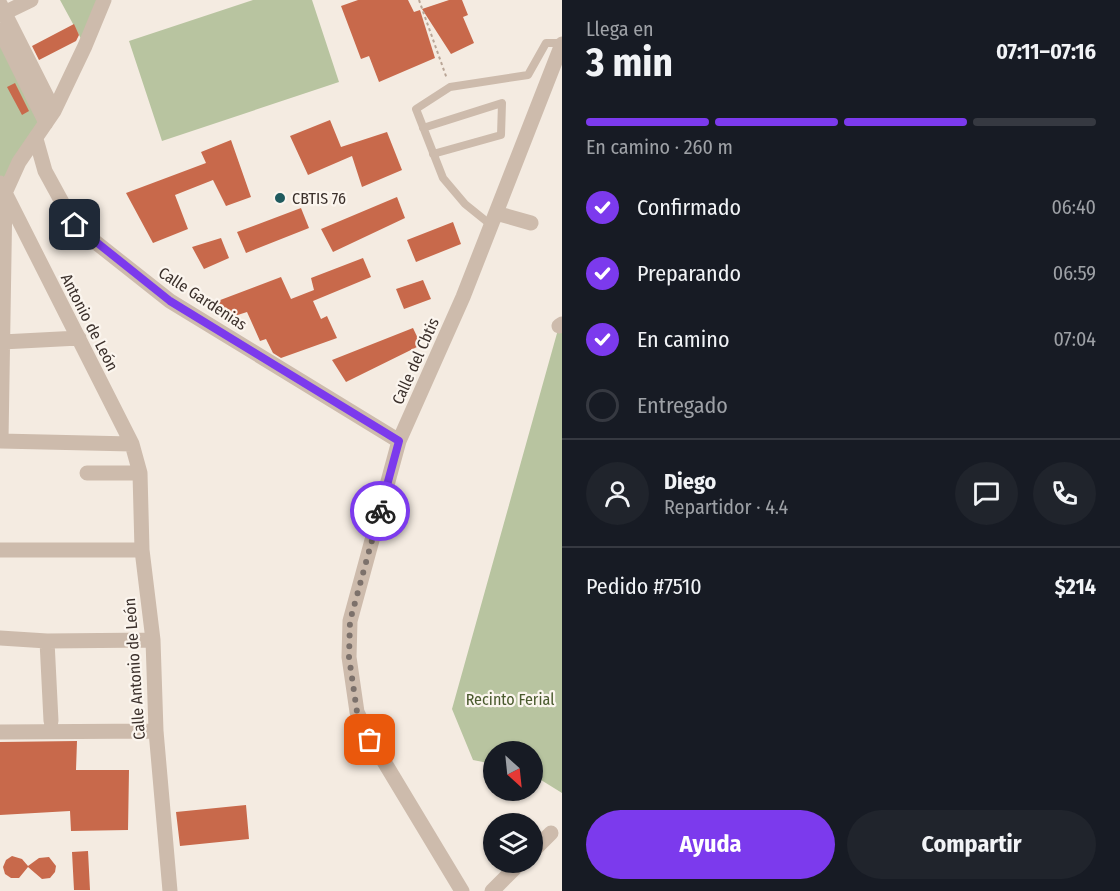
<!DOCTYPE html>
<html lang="es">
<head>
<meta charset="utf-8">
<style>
  :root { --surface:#171b24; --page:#20242c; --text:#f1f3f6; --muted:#9ea1a6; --line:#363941; --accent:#7c3aed }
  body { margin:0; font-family:"Fira Sans Condensed",sans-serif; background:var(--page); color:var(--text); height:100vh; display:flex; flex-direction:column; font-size:22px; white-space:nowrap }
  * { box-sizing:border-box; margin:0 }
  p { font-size:20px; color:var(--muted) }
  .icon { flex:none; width:33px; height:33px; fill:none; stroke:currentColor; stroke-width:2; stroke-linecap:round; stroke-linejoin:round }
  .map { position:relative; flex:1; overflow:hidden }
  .drawer { display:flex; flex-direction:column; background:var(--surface); width:558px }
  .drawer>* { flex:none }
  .needle { width:39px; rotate:153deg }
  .buttons { position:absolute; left:483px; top:741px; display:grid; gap:12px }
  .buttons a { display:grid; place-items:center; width:60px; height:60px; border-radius:50%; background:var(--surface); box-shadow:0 2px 4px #0004; font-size:30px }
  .pin { position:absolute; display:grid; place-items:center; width:51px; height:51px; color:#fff; margin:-26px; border-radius:12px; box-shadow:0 3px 9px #0006 }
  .courier { position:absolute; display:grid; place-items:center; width:60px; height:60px; margin:-30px; border:4px solid #7c3aed; border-radius:50%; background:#fff; color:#222; box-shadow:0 2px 8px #0007 }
  .summary em { font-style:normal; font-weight:700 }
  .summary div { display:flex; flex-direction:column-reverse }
  .summary { display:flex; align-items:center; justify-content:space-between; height:102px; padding:0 24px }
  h1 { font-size:39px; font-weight:700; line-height:45px }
  .bar { display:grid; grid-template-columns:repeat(4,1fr); gap:9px 6px; align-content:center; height:72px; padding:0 24px }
  .bar i { height:8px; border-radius:4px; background:var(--line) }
  .bar .current { background:var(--accent) }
  .bar p { grid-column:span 4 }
  .line { display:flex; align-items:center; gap:15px; padding:0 24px; border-top:2px solid var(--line) }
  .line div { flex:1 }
  .round { display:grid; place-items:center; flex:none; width:63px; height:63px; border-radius:32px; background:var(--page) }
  ol { padding:0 24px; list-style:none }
  li { display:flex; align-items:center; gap:18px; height:66px }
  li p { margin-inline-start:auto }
  li .icon { padding:6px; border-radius:50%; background:var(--accent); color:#fff; stroke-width:4 }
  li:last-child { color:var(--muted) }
  li i { width:33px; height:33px; border:3px solid var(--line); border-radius:50% }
  .button { display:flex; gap:12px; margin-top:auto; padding:12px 24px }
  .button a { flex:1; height:69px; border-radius:36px; background:var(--accent); color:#fff; font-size:24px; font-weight:700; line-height:69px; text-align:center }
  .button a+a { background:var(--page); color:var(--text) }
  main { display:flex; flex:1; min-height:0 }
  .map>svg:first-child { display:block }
  .green { fill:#b8c4a0 }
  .building { fill:#c8694b }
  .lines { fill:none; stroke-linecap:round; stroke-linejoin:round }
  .path { stroke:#b9a596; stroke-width:2; stroke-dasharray:3 3; stroke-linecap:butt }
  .service { stroke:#cdbbac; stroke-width:8 }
  .minor { stroke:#cdbbac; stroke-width:15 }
  .done { stroke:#7c716b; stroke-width:6; stroke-dasharray:0 10.8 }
  .route { stroke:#7c3aed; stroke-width:8 }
  .poi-dot { fill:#1f5a5e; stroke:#fbf5ee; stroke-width:2 }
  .labels { text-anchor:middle; stroke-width:4.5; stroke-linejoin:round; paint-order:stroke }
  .poi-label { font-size:16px; fill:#3b302b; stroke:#fbf5ee; text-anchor:start }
  .street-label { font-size:16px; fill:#3b302b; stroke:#fbf5ee }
  .park-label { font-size:16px; fill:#4a5a2e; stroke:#fbf5ee }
</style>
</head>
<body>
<main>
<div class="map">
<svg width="562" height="891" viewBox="0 0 562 891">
  <rect width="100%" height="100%" fill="#f4ebe1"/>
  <path class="green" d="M60,0H104L85,46Z
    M253,0H312L339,82L162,141L129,41Z
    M0,30L46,123L0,183Z
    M562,324V793L533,775L532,752H494L493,764L473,760L452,709L559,326Z"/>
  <path class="building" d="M358,0H408L414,12L420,10L435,58L379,82L369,56L361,59L341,6Z
    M449,0H462L468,15L463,17L474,43L451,54L422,9Z
    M74,24L79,35L76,41L39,60L32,46Z
    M15,83L29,111L22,115L7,87Z
    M330,120L341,147L387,132L402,170L362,187L352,156L308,175L290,136Z
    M231,140L251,197L226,206L213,180L175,195L188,229L153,243L126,193L206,163L201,152Z
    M397,197L405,218L333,252L321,229Z
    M301,208L309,228L246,253L237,232Z
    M453,222L461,244L416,262L407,240Z
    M221,238L229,258L204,269L192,247Z
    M363,258L371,277L313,301L321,319L327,316L337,338L281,358L273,353L266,339L260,341L247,312L222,320L215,302L281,277L291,299L314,290L311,278Z
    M423,280L431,299L404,309L396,289Z
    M413,328L421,345L346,382L332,360Z
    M77,741L76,770H129L128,830L71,831L70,811L0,815V742Z
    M246,805L249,839L180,846L176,812Z
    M88,851L90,890H74L72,852Z
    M12,856L22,859L28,866L39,858L49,857L56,866L55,872L50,878L42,879L28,867L19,878H11L5,874L3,867L6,860Z"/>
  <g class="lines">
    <path class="path" d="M419,0L447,79"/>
    <path class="service" d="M423,128L502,103L501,135L433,154
      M491,225L465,204L443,178L416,109L450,87L528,75L546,43H562"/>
    <path class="minor" d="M0,4L54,111
      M0,15L31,0
      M0,30L46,123
      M36,139L45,171L75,226L170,301L399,441
      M0,183L132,444L140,473L142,550L153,640L156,731L170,891
      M496,213L531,223
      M559,326L562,324
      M2,342L79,338
      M0,441L132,444
      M1,441L5,193L19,162L54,111L85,46L104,0
      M87,473H140
      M0,550H142
      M0,638L47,641L153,640
      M47,641L51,721
      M0,732L156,731
      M532,852L551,833
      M462,891L371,740L357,712L349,657L350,621L399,441L463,297L562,44
      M492,891L521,862"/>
  </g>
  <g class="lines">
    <path class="done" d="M370,740L357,712L349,657L350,621L380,511"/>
    <path class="route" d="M75,225L170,301L399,441L380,511"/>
  </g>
  <circle class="poi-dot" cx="280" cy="198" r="6"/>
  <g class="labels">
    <g class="poi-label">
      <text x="292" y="204">CBTIS 76</text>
    </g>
    <g class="street-label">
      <text transform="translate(203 298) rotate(33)" y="6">Calle Gardenias</text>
      <text transform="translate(90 322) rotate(63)" y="6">Antonio de León</text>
      <text transform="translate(415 361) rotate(-66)" y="6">Calle del Cbtis</text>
      <text transform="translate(134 669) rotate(-94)" y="6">Calle Antonio de León</text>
    </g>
    <g class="park-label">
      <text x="510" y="705">Recinto Ferial</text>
    </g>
  </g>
</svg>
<div class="buttons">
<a><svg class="needle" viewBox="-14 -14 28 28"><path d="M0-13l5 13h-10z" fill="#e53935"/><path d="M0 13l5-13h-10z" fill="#9ea1a6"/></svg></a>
<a><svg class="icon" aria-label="layers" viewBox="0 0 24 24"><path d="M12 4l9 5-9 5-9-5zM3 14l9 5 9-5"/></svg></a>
</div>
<div class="pin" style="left:370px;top:740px;background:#ea580c"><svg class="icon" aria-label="bag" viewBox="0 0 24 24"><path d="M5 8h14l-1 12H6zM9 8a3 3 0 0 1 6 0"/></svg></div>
<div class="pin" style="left:75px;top:225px;background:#1f2937"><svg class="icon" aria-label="home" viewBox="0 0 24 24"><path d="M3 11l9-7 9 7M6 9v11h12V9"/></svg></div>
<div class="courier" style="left:380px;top:511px"><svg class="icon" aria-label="bike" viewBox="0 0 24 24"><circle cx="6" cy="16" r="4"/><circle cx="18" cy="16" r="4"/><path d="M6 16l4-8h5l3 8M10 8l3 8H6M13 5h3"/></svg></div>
</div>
<section class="drawer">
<div class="summary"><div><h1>3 min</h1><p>Llega en</p></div><em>07:11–07:16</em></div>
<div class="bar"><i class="current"></i><i class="current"></i><i class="current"></i><i></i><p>En camino · 260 m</p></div>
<ol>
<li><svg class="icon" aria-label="check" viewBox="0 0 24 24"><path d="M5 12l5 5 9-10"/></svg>Confirmado<p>06:40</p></li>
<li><svg class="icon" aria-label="check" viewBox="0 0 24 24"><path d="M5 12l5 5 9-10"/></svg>Preparando<p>06:59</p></li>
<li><svg class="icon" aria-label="check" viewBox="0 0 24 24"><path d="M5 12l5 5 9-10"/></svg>En camino<p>07:04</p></li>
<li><i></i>Entregado</li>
</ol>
<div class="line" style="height:108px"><a class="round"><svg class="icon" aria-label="person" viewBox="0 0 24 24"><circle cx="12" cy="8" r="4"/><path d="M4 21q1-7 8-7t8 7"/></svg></a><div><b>Diego</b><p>Repartidor · 4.4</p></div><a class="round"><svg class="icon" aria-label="chat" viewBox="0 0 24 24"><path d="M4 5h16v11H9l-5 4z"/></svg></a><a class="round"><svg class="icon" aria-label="phone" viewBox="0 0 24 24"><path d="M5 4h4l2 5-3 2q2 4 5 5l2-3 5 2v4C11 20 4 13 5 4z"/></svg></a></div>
<div class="line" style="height:78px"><div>Pedido #7510</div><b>$214</b></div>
<div class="button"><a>Ayuda</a><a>Compartir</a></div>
</section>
</main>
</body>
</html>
